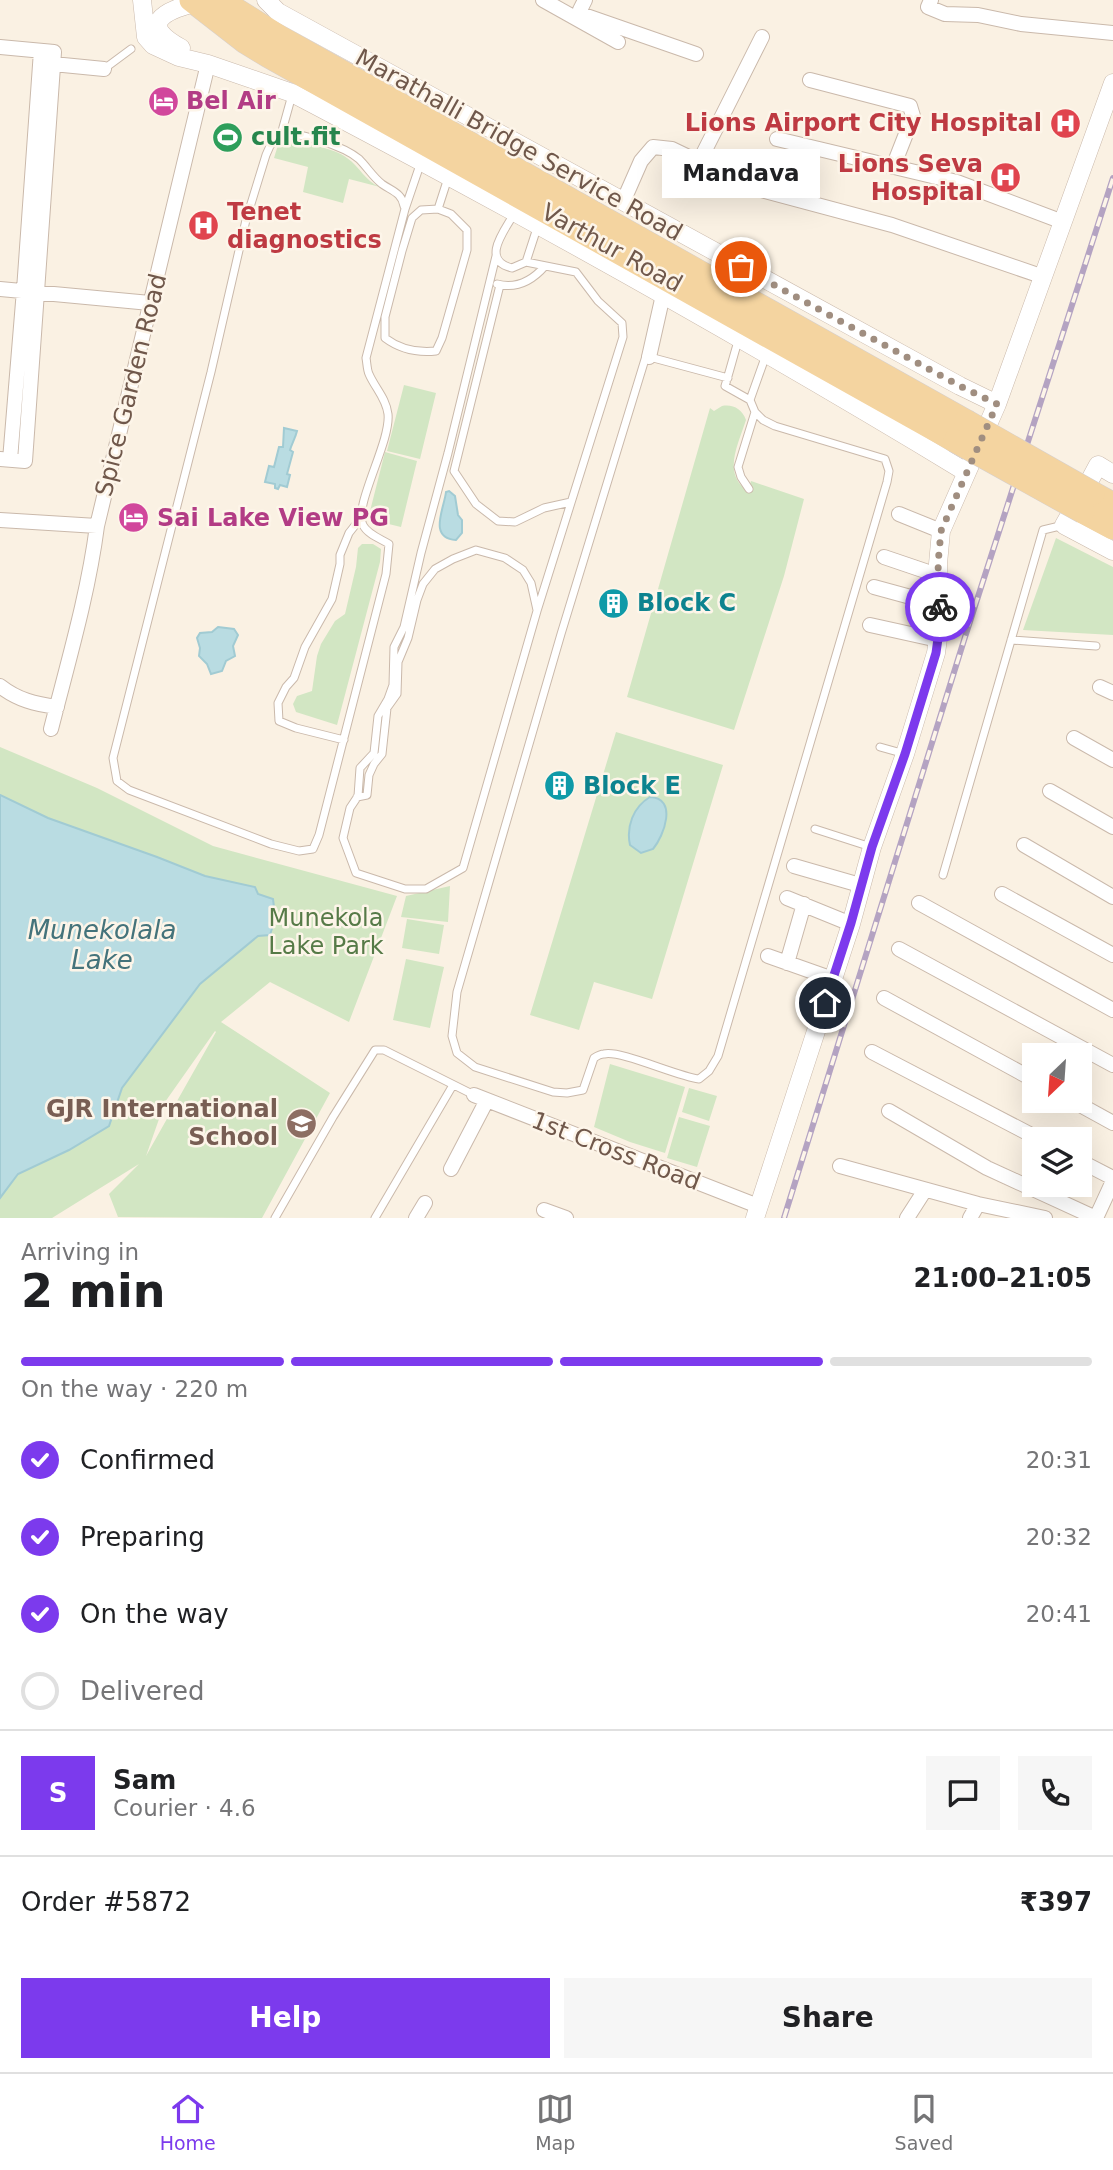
<!DOCTYPE html>
<html lang="en">
<head>
<meta charset="utf-8">
<style>
  :root { --surface:#fff; --page:#f6f6f6; --text:#202124; --muted:#757577; --line:#e0e0e0; --accent:#7c3aed }
  body { margin:0; font-family:"DejaVu Sans",sans-serif; background:var(--page); color:var(--text); height:100vh; display:flex; flex-direction:column; font-size:26px; white-space:nowrap }
  * { box-sizing:border-box; margin:0 }
  p { font-size:23px; color:var(--muted) }
  .icon { flex:none; width:38px; height:38px; fill:none; stroke:currentColor; stroke-width:2; stroke-linecap:round; stroke-linejoin:round }
  .map { position:relative; height:1218px; overflow:hidden }
  .drawer { display:flex; flex-direction:column; background:var(--surface); flex:1 }
  .drawer>* { flex:none }
  .needle { width:46px; rotate:205deg }
  .controls { position:absolute; left:1022px; top:1043px; display:grid; gap:14px }
  .controls a { display:grid; place-items:center; width:70px; height:70px; border-radius:0px; background:var(--surface); box-shadow:0 7px 28px #0002; font-size:35px }
  .pin { position:absolute; display:grid; place-items:center; width:60px; height:60px; color:#fff; margin:-30px; border:4px solid #fff; border-radius:50%; box-shadow:0 2px 7px #0007 }
  .courier { position:absolute; display:grid; place-items:center; width:70px; height:70px; margin:-35px; border:5px solid #7c3aed; border-radius:50%; background:#fff; color:#222; box-shadow:0 2px 9px #0007 }
  .bubble { position:absolute; height:49px; border-radius:0px; background:var(--surface); box-shadow:0 7px 28px #0002; font-size:23px; font-weight:600; line-height:49px; text-align:center }
  .overview em { font-style:normal; font-weight:600 }
  .overview div { display:flex; flex-direction:column-reverse }
  .overview { display:flex; align-items:center; justify-content:space-between; height:119px; padding:0 21px }
  h1 { font-size:46px; font-weight:600; line-height:52px }
  .bar { display:grid; grid-template-columns:repeat(4,1fr); gap:10px 7px; align-content:center; height:84px; padding:0 21px }
  .bar i { height:9px; border-radius:5px; background:var(--line) }
  .bar .current { background:var(--accent) }
  .bar p { grid-column:span 4 }
  .line { display:flex; align-items:center; gap:18px; padding:0 21px; border-top:2px solid var(--line) }
  .line div { flex:1 }
  .round { display:grid; place-items:center; flex:none; width:74px; height:74px; border-radius:0px; background:var(--page) }
  ol { padding:0 21px; list-style:none }
  li { display:flex; align-items:center; gap:21px; height:77px }
  li p { margin-inline-start:auto }
  li .icon { padding:7px; border-radius:50%; background:var(--accent); color:#fff; stroke-width:4 }
  li:last-child { color:var(--muted) }
  li i { width:38px; height:38px; border:4px solid var(--line); border-radius:50% }
  .primary-button { display:flex; gap:14px; margin-top:auto; padding:14px 21px }
  .primary-button a { flex:1; height:80px; border-radius:0px; background:var(--accent); color:#fff; font-size:28px; font-weight:600; line-height:80px; text-align:center }
  .primary-button a+a { background:var(--page); color:var(--text) }
  .tab-bar { display:flex; justify-content:space-around; align-items:center; height:98px; border-top:2px solid var(--line); background:var(--surface); font-size:19px; color:var(--muted) }
  .tab-bar a { display:grid; justify-items:center; gap:4px }
  .tab-bar .current { color:var(--accent) }
  .map>svg:first-child { display:block }
  .green { fill:#d2e6c3; fill-rule:evenodd }
  .water { fill:#b9dce2; stroke:#a1cbd3; stroke-width:2 }
  .lines { fill:none; stroke-linecap:round; stroke-linejoin:round }
  .service-casing { stroke:#cab9ab; stroke-width:9 }
  .minor-casing { stroke:#cab9ab; stroke-width:16 }
  .tertiary-casing { stroke:#cab9ab; stroke-width:19 }
  .primary-casing { stroke:#d7d0cd; stroke-width:24 }
  .service { stroke:#fff; stroke-width:7 }
  .minor { stroke:#fff; stroke-width:14 }
  .tertiary { stroke:#fff; stroke-width:18 }
  .primary { stroke:#f4d4a0; stroke-width:23 }
  .rail-casing { stroke:#b4a3c2; stroke-width:6 }
  .rail { stroke:#fdf5e9; stroke-width:3.5; stroke-dasharray:10; stroke-linecap:butt }
  .primary-bridge-casing { stroke:#d7d0cd; stroke-width:24; stroke-linecap:butt }
  .primary-bridge { stroke:#f4d4a0; stroke-width:23 }
  .done { stroke:#a08e80; stroke-width:7; stroke-dasharray:0 12.6 }
  .route { stroke:#7c3aed; stroke-width:9 }
  .labels { text-anchor:middle; stroke-width:5; stroke-linejoin:round; paint-order:stroke }
  .hotel-label { font-size:24px; font-weight:bold; fill:#b23c85; stroke:#fdf5e9; text-anchor:start }
  .health-label { font-size:24px; font-weight:bold; fill:#be3a42; stroke:#fdf5e9; text-anchor:end }
  .leisure-label { font-size:24px; font-weight:bold; fill:#27864d; stroke:#fdf5e9; text-anchor:start }
  .street-label { font-size:24px; fill:#70584b; stroke:#fdf5e9 }
  .culture-label { font-size:24px; font-weight:bold; fill:#0d838f; stroke:#fdf5e9; text-anchor:start }
  .park-label { font-size:24px; fill:#567a47; stroke:#fdf5e9 }
  .education-label { font-size:24px; font-weight:bold; fill:#785e54; stroke:#fdf5e9; text-anchor:end }
  .water-label { font-size:26px; font-style:italic; fill:#44737b; stroke:#fdf5e9 }
</style>
</head>
<body>
<div class="map">
<svg width="1113" height="1218" viewBox="0 0 1113 1218">
  <rect width="100%" height="100%" fill="#faf1e3"/>
  <path class="green" d="M283,140H289C305,144 335,148 347,158C360,167 365,181 380,187L349,179L343,203L303,192L308,167L274,158L278,145Z
    M404,385L436,393L420,459L387,451Z
    M722,406C733,404 742,409 746,420C738,445 722,474 748,491L751,481L804,499L784,576L734,730L627,697L710,408L714,411Z
    M385,452L417,461L401,527L368,519Z
    M1056,538L1113,567V635L1023,630Z
    M362,544H373L381,549L380,562L337,725L296,712L293,704L297,696L312,691L317,656L321,644L335,621L345,614L356,567L358,548Z
    M616,732L723,765L652,999L594,982L579,1030L530,1015Z
    M0,747L97,788L213,846L397,896L349,1022L270,982L221,1022L330,1093L262,1218L118,1217L109,1194L139,1164L52,1218H0V1198L18,1174L69,1150L109,1126L122,1088L200,984L258,936V894L255,887L205,876L157,857L48,818L0,795ZM215,1031L216,1032L146,1156L165,1102Z
    M450,886L448,922L401,917L406,896Z
    M407,919L444,925L439,954L402,948Z
    M406,959L444,967L430,1028L393,1020Z
    M610,1064L685,1087L665,1153L630,1142L594,1127Z
    M689,1088L717,1096L709,1121L682,1112Z
    M679,1117L710,1126L697,1167L667,1158Z"/>
  <path class="water" d="M284,428L297,431C295,439 292,443 290,450L293,452L287,474L290,475L287,487L280,485L278,489L275,488V484L265,482L269,466L274,467L279,447H283Z
    M449,491L455,496L458,515L462,520V533L456,540C428,538 444,509 446,492Z
    M218,627L234,629L238,635L233,646L235,656L226,661L222,671L211,674L207,664L199,656L200,648L197,638L200,633L212,632Z
    M0,795L48,818L157,857L205,876L255,887L258,894L273,899C275,912 275,922 270,935L258,936L200,984L122,1088L109,1126L69,1150L18,1174L0,1198Z
    M650,797C678,798 664,836 653,849L641,853L630,845C626,827 633,807 650,797Z"/>
  <g class="lines">
    <defs>
      <path id="service" d="M104,69L131,49
        M292,95L282,131L270,146L266,155L246,220L211,372L113,758L117,781L129,790L271,844L299,851L313,849L319,835L386,574L389,544C381,539 367,534 363,525C353,506 391,442 388,414C386,398 375,388 369,374C367,370 367,363 366,358L405,209L421,162
        M282,131C305,136 341,144 359,159C367,167 373,177 382,184C392,191 402,193 404,206
        M438,209L421,210L412,218L402,251L385,317V338C401,350 417,353 436,351L442,338L467,250V230L451,214L438,209L448,178
        M515,212C506,229 479,260 512,268L526,262L538,225
        M496,256L448,453L421,553L404,627L394,647L393,685L388,699L378,716L374,753L360,768L358,796L350,808L343,838L356,873L405,889H426L463,868L537,611L623,337L622,323L598,301L576,272L526,262
        M497,284C516,289 532,281 545,266
        M500,285L454,471L476,504L498,521L515,522L544,508L571,502
        M728,378L646,356L561,634L457,992L452,1036L457,1053L475,1067L553,1092L567,1093L583,1090L594,1058C597,1056 600,1054 604,1054C621,1050 676,1076 699,1079L709,1071L718,1056L887,482L889,471L885,459L775,426L763,420L755,412L750,400L725,386C730,370 734,354 739,338
        M750,400L766,355
        M749,489L741,477L738,467L755,412
        M1011,640L1096,646
        M344,740L296,728L279,721L278,703L286,687L294,678L305,647L332,599L340,564V555L349,533L360,519
        M880,747L905,754
        M357,797L367,795L369,775L374,764L382,754L387,708L397,694L398,662L408,638L417,600L423,584L435,569L453,559L476,550L505,558L523,570L531,583L537,610
        M815,829L871,847
        M943,875L1043,530L1064,525
        M275,1218L333,1117L375,1050H384L474,1095
        M375,1218L453,1085"/>
      <path id="minor" d="M543,0L618,42
        M585,0L580,10L581,14L696,54
        M931,0L928,7L945,14L978,15L1021,24L1113,33
        M762,37L699,162L750,187L892,225L1044,277
        M0,47L54,52L25,461L0,459
        M53,64L104,69
        M810,80L910,106L913,116L893,167
        M777,139L957,182L1063,222
        M623,202L641,161L653,147L672,149L699,162
        M0,289L150,303
        M649,357L663,295
        M10,460L24,290L41,51
        M899,514L941,531
        M0,520L97,526
        M884,557L940,576
        M874,587L940,605
        M870,625L938,640
        M0,686C18,700 35,704 57,707
        M1100,687L1113,693
        M51,729C68,662 88,595 97,526L208,64
        M1074,738L1113,760
        M1050,791L1113,827
        M1024,845L1113,897
        M794,866L860,885
        M1002,894L1113,955
        M787,898L851,924
        M919,903L1113,1010
        M899,949L1113,1065
        M768,956L833,979
        M787,963L804,904
        M884,998L1034,1080
        M872,1052L1039,1139
        M474,1095L758,1206
        M1073,1101L1113,1123
        M889,1111L987,1168L1096,1218L1113,1181
        M1080,1161L1113,1178
        M840,1166L978,1204L1045,1218
        M451,1169L487,1100
        M544,1210L566,1218
        M416,1218L425,1203
        M907,1218L925,1190
        M970,1218L978,1204"/>
      <path id="tertiary" d="M142,0L146,37L153,45L179,57L208,64L292,93L315,105C535,221 753,343 966,472
        M266,0L278,12L960,386L997,404
        M181,48C139,25 161,12 194,3
        M1091,478L1098,465L1113,474
        M1068,518L1064,525L1113,551
        M755,1218L851,924L872,847L905,754L936,653L941,617L938,564L941,531L997,404L1113,83"/>
      <path id="primary" d="M191,0L245,42L268,56L955,441
        M221,0L280,37L966,421
        M1093,493L1113,504
        M1083,512L1113,528"/>
    </defs>
    <use href="#service" class="service-casing"/>
    <use href="#minor" class="minor-casing"/>
    <use href="#tertiary" class="tertiary-casing"/>
    <use href="#primary" class="primary-casing"/>
    <use href="#service" class="service"/>
    <use href="#minor" class="minor"/>
    <use href="#tertiary" class="tertiary"/>
    <use href="#primary" class="primary"/>
    <defs>
      <path id="rail" d="M784,1218L965,637L1113,178"/>
    </defs>
    <use href="#rail" class="rail-casing"/>
    <use href="#rail" class="rail"/>
    <defs>
      <path id="primary-bridge" d="M966,421L1093,493
        M955,441L1083,512"/>
    </defs>
    <use href="#primary-bridge" class="primary-bridge-casing"/>
    <use href="#primary-bridge" class="primary-bridge"/>
  </g>
  <g class="lines">
    <path class="done" d="M741,267L960,386L997,404L941,531L938,564L940,607"/>
    <path class="route" d="M825,1003L851,923L872,847L905,754L936,653L941,617L940,607"/>
  </g>
  <defs>
    <symbol id="hotel-disc" viewBox="-11 -11 22 22"><circle r="9.5" fill="#d1479c" stroke="#fdf5e9"/><path d="M-6-4.5h1.5V1H6V5H4.5V3h-9V5H-6ZM-4 0a1.8 1.8 0 1 1 3.6 0ZM.5 0V-2.5h3Q6-2.5 6 0Z" fill="#fff"/></symbol>
    <symbol id="hospital-disc" viewBox="-11 -11 22 22"><circle r="9.5" fill="#e0444e" stroke="#fdf5e9"/><path d="M-5-5h3v3.5h4V-5h3V5h-3V1.5h-4V5h-3Z" fill="#fff"/></symbol>
    <symbol id="stadium-disc" viewBox="-11 -11 22 22"><circle r="9.5" fill="#2e9e5b" stroke="#fdf5e9"/><path d="M0-5a6.5 5 0 1 0 0 10a6.5 5 0 1 0 0-10ZM-3.5-1.8h7v3.6h-7Z" fill="#fff"/></symbol>
    <symbol id="building-disc" viewBox="-11 -11 22 22"><circle r="9.5" fill="#0f9aa8" stroke="#fdf5e9"/><path d="M-4-6H4V6H1V3H-1V6H-4ZM-2.5-4.3h1.7v1.8h-1.7ZM.8-4.3h1.7v1.8H.8ZM-2.5-1h1.7V.8h-1.7ZM.8-1h1.7V.8H.8Z" fill="#fff"/></symbol>
    <symbol id="school-disc" viewBox="-11 -11 22 22"><circle r="9.5" fill="#8d6e63" stroke="#fdf5e9"/><path d="M0-5L7-2L0 1L-7-2ZM-4 1L0 2.5L4 1V4Q0 6-4 4Z" fill="#fff"/></symbol>
  </defs>
  <g fill-rule="evenodd">
    <use href="#hotel-disc" x="146" y="84" width="35" height="35"/>
    <use href="#hospital-disc" x="1048" y="106" width="35" height="35"/>
    <use href="#stadium-disc" x="210" y="120" width="35" height="35"/>
    <use href="#hospital-disc" x="988" y="160" width="35" height="35"/>
    <use href="#hospital-disc" x="186" y="208" width="35" height="35"/>
    <use href="#hotel-disc" x="116" y="500" width="35" height="35"/>
    <use href="#building-disc" x="596" y="586" width="35" height="35"/>
    <use href="#building-disc" x="542" y="768" width="35" height="35"/>
    <use href="#school-disc" x="284" y="1106" width="35" height="35"/>
  </g>
  <g class="labels">
    <g class="hotel-label">
      <text x="186" y="109">Bel Air</text>
      <text x="157" y="526">Sai Lake View PG</text>
    </g>
    <g class="health-label">
      <text x="1042" y="131">Lions Airport City Hospital</text>
      <text x="983" y="172">Lions Seva<tspan x="983" dy="28">Hospital</tspan></text>
      <text x="227" y="220" text-anchor="start">Tenet<tspan x="227" dy="28">diagnostics</tspan></text>
    </g>
    <g class="leisure-label">
      <text x="251" y="145">cult.fit</text>
    </g>
    <g class="street-label">
      <text transform="translate(519 145) rotate(29)" y="8">Marathalli Bridge Service Road</text>
      <text transform="translate(612 248) rotate(29)" y="8">Varthur Road</text>
      <text transform="translate(131 385) rotate(-76)" y="8">Spice Garden Road</text>
      <text transform="translate(616 1151) rotate(21)" y="8">1st Cross Road</text>
    </g>
    <g class="culture-label">
      <text x="637" y="611">Block C</text>
      <text x="583" y="794">Block E</text>
    </g>
    <g class="park-label">
      <text x="326" y="926">Munekola<tspan x="326" dy="28">Lake Park</tspan></text>
    </g>
    <g class="education-label">
      <text x="278" y="1117">GJR International<tspan x="278" dy="28">School</tspan></text>
    </g>
    <g class="water-label">
      <text x="102" y="939">Munekolala<tspan x="102" dy="30">Lake</tspan></text>
    </g>
  </g>
</svg>
<div class="controls">
<a><svg class="needle" viewBox="-14 -14 28 28"><path d="M0-13l5 13h-10z" fill="#e53935"/><path d="M0 13l5-13h-10z" fill="#757577"/></svg></a>
<a><svg class="icon" aria-label="layers" viewBox="0 0 24 24"><path d="M12 4l9 5-9 5-9-5zM3 14l9 5 9-5"/></svg></a>
</div>
<div class="pin" style="left:741px;top:267px;background:#ea580c"><svg class="icon" aria-label="bag" viewBox="0 0 24 24"><path d="M5 8h14l-1 12H6zM9 8a3 3 0 0 1 6 0"/></svg></div>
<div class="pin" style="left:825px;top:1003px;background:#1f2937"><svg class="icon" aria-label="home" viewBox="0 0 24 24"><path d="M3 11l9-7 9 7M6 9v11h12V9"/></svg></div>
<div class="courier" style="left:940px;top:607px"><svg class="icon" aria-label="bike" viewBox="0 0 24 24"><circle cx="6" cy="16" r="4"/><circle cx="18" cy="16" r="4"/><path d="M6 16l4-8h5l3 8M10 8l3 8H6M13 5h3"/></svg></div>
<div class="bubble" style="left:662px;top:149px;width:158px">Mandava</div>
</div>
<section class="drawer">
<div class="overview"><div><h1>2 min</h1><p>Arriving in</p></div><em>21:00–21:05</em></div>
<div class="bar"><i class="current"></i><i class="current"></i><i class="current"></i><i></i><p>On the way · 220 m</p></div>
<ol>
<li><svg class="icon" aria-label="check" viewBox="0 0 24 24"><path d="M5 12l5 5 9-10"/></svg>Confirmed<p>20:31</p></li>
<li><svg class="icon" aria-label="check" viewBox="0 0 24 24"><path d="M5 12l5 5 9-10"/></svg>Preparing<p>20:32</p></li>
<li><svg class="icon" aria-label="check" viewBox="0 0 24 24"><path d="M5 12l5 5 9-10"/></svg>On the way<p>20:41</p></li>
<li><i></i>Delivered</li>
</ol>
<div class="line" style="height:126px"><b class="round" style="background:var(--accent);color:#fff">S</b><div><b>Sam</b><p>Courier · 4.6</p></div><a class="round"><svg class="icon" aria-label="chat" viewBox="0 0 24 24"><path d="M4 5h16v11H9l-5 4z"/></svg></a><a class="round"><svg class="icon" aria-label="phone" viewBox="0 0 24 24"><path d="M5 4h4l2 5-3 2q2 4 5 5l2-3 5 2v4C11 20 4 13 5 4z"/></svg></a></div>
<div class="line" style="height:91px"><div>Order #5872</div><b>₹397</b></div>
<div class="primary-button"><a>Help</a><a>Share</a></div>
</section>
<nav class="tab-bar">
<a class="current"><svg class="icon" aria-label="home" viewBox="0 0 24 24"><path d="M3 11l9-7 9 7M6 9v11h12V9"/></svg>Home</a>
<a><svg class="icon" aria-label="map" viewBox="0 0 24 24"><path d="M3 6l6-2 6 2 6-2v14l-6 2-6-2-6 2zM9 4v14M15 6v14"/></svg>Map</a>
<a><svg class="icon" aria-label="saved" viewBox="0 0 24 24"><path d="M7 4h10v16l-5-4-5 4z"/></svg>Saved</a>
</nav>
</body>
</html>
